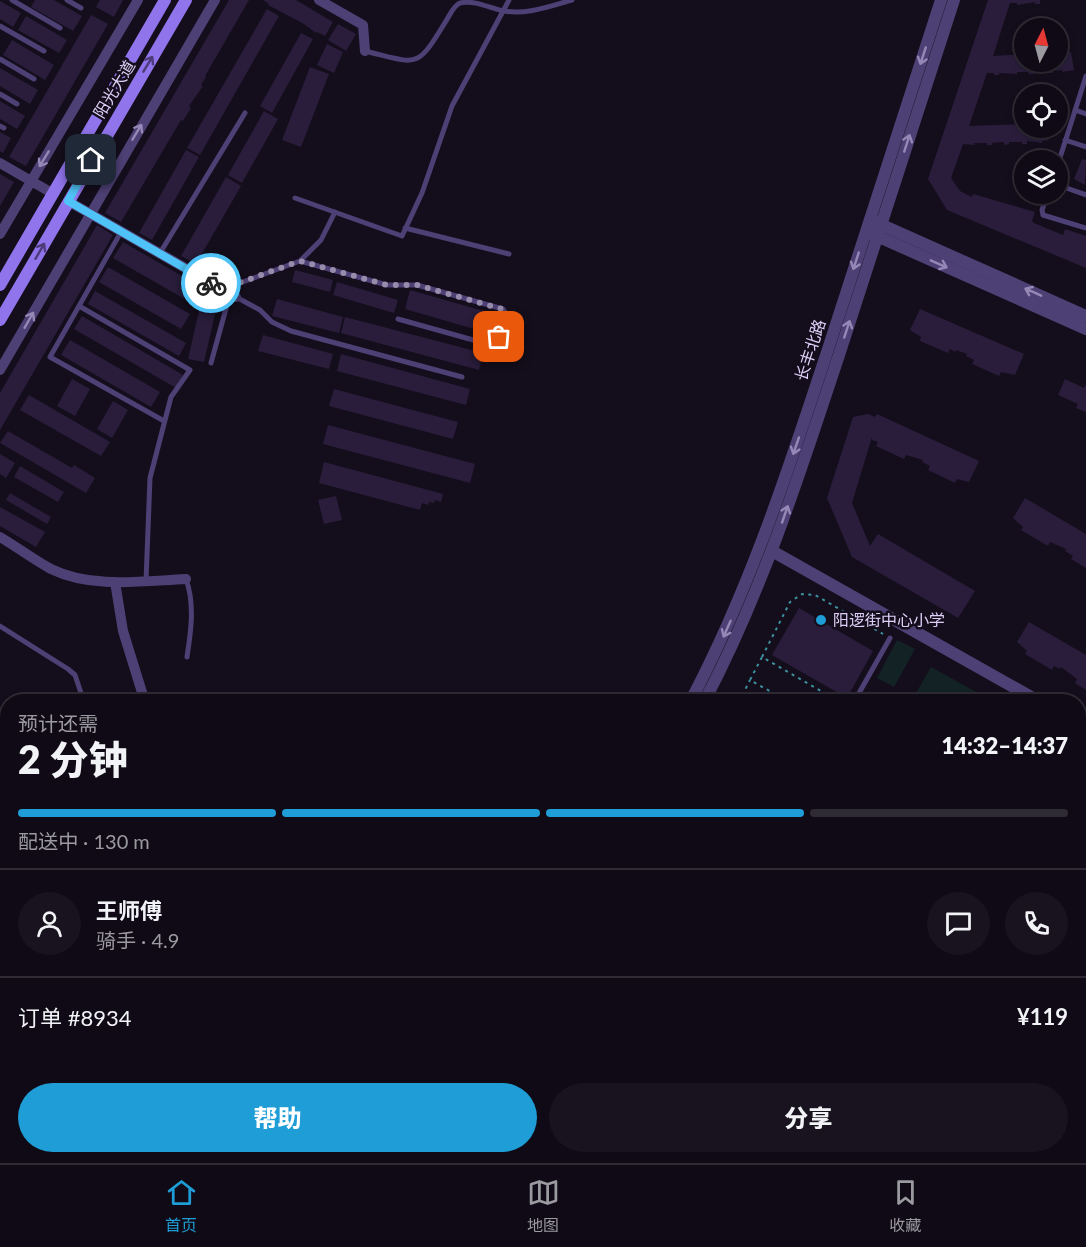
<!DOCTYPE html>
<html lang="zh">
<head>
<meta charset="utf-8">
<style>
  :root { --surface:#0f0a15; --page:#18131e; --text:#f1f3f6; --muted:#9b9aa0; --line:#2f2b34; --accent:#1e9dd6 }
  body { margin:0; font-family:Lato,"Noto Sans SC",sans-serif; background:var(--page); color:var(--text); height:100vh; display:flex; flex-direction:column; font-size:22px; white-space:nowrap }
  * { box-sizing:border-box; margin:0 }
  p { font-size:20px; color:var(--muted) }
  .icon { flex:none; width:33px; height:33px; fill:none; stroke:currentColor; stroke-width:2; stroke-linecap:round; stroke-linejoin:round }
  .map { position:relative; flex:1; overflow:hidden }
  .details { position:absolute; left:0px; top:694px; width:1086px; height:470px; display:flex; flex-direction:column; background:var(--surface); border-radius:24px 24px 0 0; box-shadow:0 3px 9px #0003,0 0 0 2px var(--line) }
  .details>* { flex:none }
  .needle { width:39px; rotate:6deg }
  .buttons { position:absolute; left:1014px; top:18px; display:grid; gap:12px }
  .buttons a { display:grid; place-items:center; width:54px; height:54px; border-radius:50%; background:var(--surface); box-shadow:0 3px 9px #0003,0 0 0 2px var(--line); font-size:30px }
  .pin { position:absolute; display:grid; place-items:center; width:51px; height:51px; color:#fff; margin:-26px; border-radius:12px; box-shadow:0 3px 9px #0006 }
  .courier { position:absolute; display:grid; place-items:center; width:60px; height:60px; margin:-30px; border:4px solid #4fc3f7; border-radius:50%; background:#fff; color:#222; box-shadow:0 2px 8px #0007 }
  .summary em { font-style:normal; font-weight:800 }
  .summary div { display:flex; flex-direction:column-reverse }
  .summary { display:flex; align-items:center; justify-content:space-between; height:102px; padding:0 18px }
  h1 { font-size:39px; font-weight:800; line-height:45px }
  .bar { display:grid; grid-template-columns:repeat(4,1fr); gap:9px 6px; align-content:center; height:72px; padding:0 18px }
  .bar i { height:8px; border-radius:4px; background:var(--line) }
  .bar .selected { background:var(--accent) }
  .bar p { grid-column:span 4 }
  .line { display:flex; align-items:center; gap:15px; padding:0 18px; border-top:2px solid var(--line) }
  .line div { flex:1 }
  .round { display:grid; place-items:center; flex:none; width:63px; height:63px; border-radius:32px; background:var(--page) }
  .action { display:flex; gap:12px; margin-top:auto; padding:12px 18px }
  .action a { flex:1; height:69px; border-radius:36px; background:var(--accent); color:#fff; font-size:24px; font-weight:800; line-height:69px; text-align:center }
  .action a+a { background:var(--page); color:var(--text) }
  .tabs { display:flex; justify-content:space-around; align-items:center; height:84px; border-top:2px solid var(--line); background:var(--surface); font-size:16px; color:var(--muted) }
  .tabs a { display:grid; justify-items:center; gap:3px }
  .tabs .selected { color:var(--accent) }
  .map>svg:first-child { display:block }
  .green { fill:#122225 }
  .building { fill:#291d3b }
  .lines { fill:none; stroke-linecap:round; stroke-linejoin:round }
  .path { stroke:#3d919f; stroke-width:2; stroke-dasharray:3 4.5; stroke-linecap:butt }
  .service { stroke:#4d4075; stroke-width:5 }
  .minor { stroke:#4d4075; stroke-width:10 }
  .tertiary { stroke:#4d4075; stroke-width:12 }
  .secondary { stroke:#9074eb; stroke-width:12 }
  .oneway { stroke:#9588b6 }
  .oneway2 { stroke:#4c3c79 }
  .done { stroke:#978cab; stroke-width:6; stroke-dasharray:0 10.8 }
  .route { stroke:#4fc3f7; stroke-width:8 }
  .poi-dot { fill:#1e9dd6; stroke:#140e1c; stroke-width:2 }
  .labels { text-anchor:middle; stroke-width:5; stroke-linejoin:round; paint-order:stroke }
  .street-label { font-size:16px; fill:#ddd0f8; stroke:#140e1c }
  .poi-label { font-size:16px; fill:#ddd0f8; stroke:#140e1c; text-anchor:start }
</style>
</head>
<body>
<div class="map">
<svg width="1086" height="1163" viewBox="0 0 1086 1163">
  <rect width="100%" height="100%" fill="#140e1c"/>
  <path class="green" d="M897,640L915,649L894,687L877,678Z
    M931,667L980,694L976,702H933L916,693Z"/>
  <path class="building" d="M35,0H54L82,16L73,31L31,7Z
    M100,0H123L114,17L96,7Z
    M229,0H249L205,76L206,77L201,85L203,86L189,106L191,108L183,121L181,120L121,222L105,213Z
    M263,0H296L333,22L325,36L317,32L316,33L304,24L268,5L269,4Z
    M988,0H1040V4H1035V2L1017,5V3H1010L993,56L1024,54V62H1058V53L1071,52L1074,70L1062,72V70L1053,71V73H1048L1047,71H1034V74H1029L1028,72H1017V74L999,73V75H994V73H987L969,126L1024,124V128H1046L1049,140L1042,141V143L1027,141V144H1022V142H1009V144L1004,145V142L992,143V145H987V143H974L975,145L963,144L951,178L960,191L972,197L973,194L1035,212L1032,221L1034,223L1063,235L1065,229L1086,236V268L947,210L928,179Z
    M0,1L21,13L13,27L0,19Z
    M267,9L279,16L200,155L187,148Z
    M91,15L108,24L26,166L9,157Z
    M26,16L67,40L59,53L18,30Z
    M338,24L356,34L346,51L328,40Z
    M301,33L313,39L272,113L260,106Z
    M12,40L54,65L45,80L3,55Z
    M327,44L343,52L334,73L317,65Z
    M310,67L329,74L301,147L282,140Z
    M0,68L38,90L30,104L0,86Z
    M0,101L25,116L17,129L0,119Z
    M264,111L278,119L242,183L228,175Z
    M0,132L11,138L3,153L0,151Z
    M186,150L199,157L152,240L139,233Z
    M1082,159L1086,160L1085,185L1074,179Z
    M0,174L14,182L0,206Z
    M226,177L241,186L196,264L181,256Z
    M97,225L113,235L0,430V393Z
    M123,242L206,290L197,306L113,258Z
    M108,267L190,314L181,329L99,282Z
    M295,270L333,280L330,292L292,282Z
    M337,282L398,300L394,313L333,295Z
    M410,290L501,316L495,335L405,309Z
    M95,291L186,343L179,356L88,304Z
    M205,294L221,297L218,311L216,310L204,362L188,359L202,298Z
    M277,299L343,317L339,333L272,316Z
    M920,309L1024,354L1015,375L1001,372L999,376L972,364L974,360L966,356L967,354L956,350L955,352L950,349L948,353L920,341L921,337L910,330Z
    M82,316L183,375L176,388L74,329Z
    M345,317L483,353L479,370L341,333Z
    M263,335L333,354L329,369L258,351Z
    M70,340L160,392L151,407L61,355Z
    M341,354L470,389L466,405L337,371Z
    M72,379L90,389L75,416L57,406Z
    M1065,379L1084,388L1086,384V412L1076,408L1078,404L1058,395Z
    M334,389L458,422L453,439L329,406Z
    M29,395L110,442L101,456L20,410Z
    M113,401L128,410L112,438L97,429Z
    M868,414L875,417L877,414L979,461L969,482L957,479L955,483L928,470L930,466L922,462L923,460L906,455L904,459L876,446L878,442L872,440V437L852,503L870,546L878,534L975,591L958,618L852,557L827,498L853,417Z
    M328,425L475,464L470,483L323,444Z
    M8,431L72,468L74,465L95,478L86,493L0,443Z
    M0,454L15,463L6,478L0,474Z
    M324,462L443,494L441,502L435,500L434,503L429,502L428,505L422,503L420,510L319,483Z
    M20,466L64,492L58,502L14,477Z
    M10,493L51,517L47,524L6,500Z
    M336,496L342,520L324,524L318,500Z
    M1025,498L1086,534V568L1071,559L1073,556L1065,551L1066,549L1050,542L1048,546L1021,530L1023,527L1013,518Z
    M0,507L45,532L36,547L0,526Z
    M799,608L873,651L847,698L772,655Z
    M1029,622L1086,655V690L1075,683L1077,679L1061,667L1060,669L1054,666L1052,670L1025,654L1027,651L1017,642Z
    M8,866V890L0,886V874L3,875Z
    M0,921L8,925V959L1,956L6,946L0,943Z
    M0,1090L8,1097V1125L0,1117Z
    M1,1132L8,1138V1157L0,1163Z
    M39,1156H71L77,1163H46Z"/>
  <g class="lines">
    <path class="path" d="M762,657L790,602L802,594L815,595L883,634
      M739,702L750,680
      M789,702L750,680L762,657L840,702"/>
    <path class="service" d="M12,0L60,28
      M67,0L81,8
      M0,26L44,51
      M365,51C419,64 416,70 446,21C450,15 453,6 460,3C476,0 489,8 504,11C527,15 550,6 572,0
      M0,59L34,79
      M0,94L17,104
      M1075,110L1086,114
      M0,126L4,128
      M1065,140L1086,147
      M1058,164L1086,76
      M1058,185L1086,195
      M1048,194L1042,210L1043,215L1086,228
      M295,198L402,236L422,193L452,106L509,0
      M405,228L509,254
      M121,232L50,357L164,421
      M160,253L245,113
      M300,261L387,285H417L503,309C509,316 504,325 502,334L489,342L484,343L398,319
      M224,289L300,261L321,240L335,212
      M236,297L260,310L272,322L291,331L462,377
      M79,306L190,370L171,397L150,478L146,581
      M211,363L230,294
      M186,579C195,604 191,631 187,657
      M0,626L68,669L75,675L84,702
      M854,702L890,638
      M0,1020L8,1012
      M12,1163L18,1156"/>
    <path class="minor" d="M319,0L363,25L365,51
      M0,163L52,193
      M68,201L236,297
      M0,234L138,0
      M0,370L215,0
      M0,537C17,547 34,560 51,569C92,589 142,581 186,579
      M115,582L123,631L145,702
      M0,833L8,839
      M0,861L8,857
      M123,1163L130,1156
      M1021,1163L1025,1156"/>
    <path class="tertiary" d="M873,221L1086,316
      M870,233L1086,329
      M772,551L1040,702
      M690,702C750,589 789,468 829,346C866,231 904,115 941,0
      M704,702C762,592 800,473 839,355C877,237 916,118 954,0
      M1078,723L1086,728
      M0,1062L8,1069
      M1078,1067L1086,1054
      M1078,1089L1086,1077
      M97,1156L104,1163
      M1036,1156L1045,1163
      M1049,1156L1058,1163
      M272,1163L279,1156
      M293,1163L299,1156"/>
    <path class="secondary" d="M0,285L165,0
      M0,320L186,0"/>
  </g>
  <defs><path id="oneway-shaft" d="M-6 0H5M1.5-3L5.5 0L1.5 3" fill="none" stroke-width="1.6" stroke-linecap="round" stroke-linejoin="round" transform="scale(1.5)"/></defs>
  <g class="oneway">
    <use href="#oneway-shaft" transform="translate(923 56) rotate(108)"/>
    <use href="#oneway-shaft" transform="translate(137 132) rotate(-59)"/>
    <use href="#oneway-shaft" transform="translate(907 143) rotate(-72)"/>
    <use href="#oneway-shaft" transform="translate(44 159) rotate(121)"/>
    <use href="#oneway-shaft" transform="translate(856 261) rotate(108)"/>
    <use href="#oneway-shaft" transform="translate(939 264) rotate(24)"/>
    <use href="#oneway-shaft" transform="translate(1033 292) rotate(-156)"/>
    <use href="#oneway-shaft" transform="translate(29 320) rotate(-60)"/>
    <use href="#oneway-shaft" transform="translate(847 329) rotate(-72)"/>
    <use href="#oneway-shaft" transform="translate(796 446) rotate(109)"/>
    <use href="#oneway-shaft" transform="translate(785 514) rotate(-71)"/>
    <use href="#oneway-shaft" transform="translate(727 629) rotate(114)"/>
  </g>
  <g class="oneway2">
    <use href="#oneway-shaft" transform="translate(148 64) rotate(-59)"/>
    <use href="#oneway-shaft" transform="translate(40 251) rotate(-60)"/>
  </g>
  <g class="lines">
    <path class="done" d="M211,283L222,289L300,261L387,285H417L502,309C509,316 505,330 499,337"/>
    <path class="route" d="M91,160L68,201L211,283"/>
  </g>
  <circle class="poi-dot" cx="821" cy="620" r="6"/>
  <g class="labels">
    <g class="street-label">
      <text transform="translate(114 89) rotate(-59)" y="6">阳光大道</text>
      <text transform="translate(810 350) rotate(-72)" y="6">长丰北路</text>
    </g>
    <g class="poi-label">
      <text x="833" y="626">阳逻街中心小学</text>
    </g>
  </g>
</svg>
<div class="buttons">
<a><svg class="needle" viewBox="-14 -14 28 28"><path d="M0-13l5 13h-10z" fill="#e53935"/><path d="M0 13l5-13h-10z" fill="#9b9aa0"/></svg></a>
<a><svg class="icon" aria-label="locate" viewBox="0 0 24 24"><circle cx="12" cy="12" r="6"/><path d="M12 2v4M12 18v4M2 12h4M18 12h4"/></svg></a>
<a><svg class="icon" aria-label="layers" viewBox="0 0 24 24"><path d="M12 4l9 5-9 5-9-5zM3 14l9 5 9-5"/></svg></a>
</div>
<div class="pin" style="left:499px;top:337px;background:#ea580c"><svg class="icon" aria-label="bag" viewBox="0 0 24 24"><path d="M5 8h14l-1 12H6zM9 8a3 3 0 0 1 6 0"/></svg></div>
<div class="pin" style="left:91px;top:160px;background:#1f2937"><svg class="icon" aria-label="home" viewBox="0 0 24 24"><path d="M3 11l9-7 9 7M6 9v11h12V9"/></svg></div>
<div class="courier" style="left:211px;top:283px"><svg class="icon" aria-label="bike" viewBox="0 0 24 24"><circle cx="6" cy="16" r="4"/><circle cx="18" cy="16" r="4"/><path d="M6 16l4-8h5l3 8M10 8l3 8H6M13 5h3"/></svg></div>
<section class="details">
<div class="summary"><div><h1>2 分钟</h1><p>预计还需</p></div><em>14:32–14:37</em></div>
<div class="bar"><i class="selected"></i><i class="selected"></i><i class="selected"></i><i></i><p>配送中 · 130 m</p></div>
<div class="line" style="height:108px"><a class="round"><svg class="icon" aria-label="person" viewBox="0 0 24 24"><circle cx="12" cy="8" r="4"/><path d="M4 21q1-7 8-7t8 7"/></svg></a><div><b>王师傅</b><p>骑手 · 4.9</p></div><a class="round"><svg class="icon" aria-label="chat" viewBox="0 0 24 24"><path d="M4 5h16v11H9l-5 4z"/></svg></a><a class="round"><svg class="icon" aria-label="phone" viewBox="0 0 24 24"><path d="M5 4h4l2 5-3 2q2 4 5 5l2-3 5 2v4C11 20 4 13 5 4z"/></svg></a></div>
<div class="line" style="height:78px"><div>订单 #8934</div><b>¥119</b></div>
<div class="action"><a>帮助</a><a>分享</a></div>
</section>
</div>
<nav class="tabs">
<a class="selected"><svg class="icon" aria-label="home" viewBox="0 0 24 24"><path d="M3 11l9-7 9 7M6 9v11h12V9"/></svg>首页</a>
<a><svg class="icon" aria-label="map" viewBox="0 0 24 24"><path d="M3 6l6-2 6 2 6-2v14l-6 2-6-2-6 2zM9 4v14M15 6v14"/></svg>地图</a>
<a><svg class="icon" aria-label="saved" viewBox="0 0 24 24"><path d="M7 4h10v16l-5-4-5 4z"/></svg>收藏</a>
</nav>
</body>
</html>
